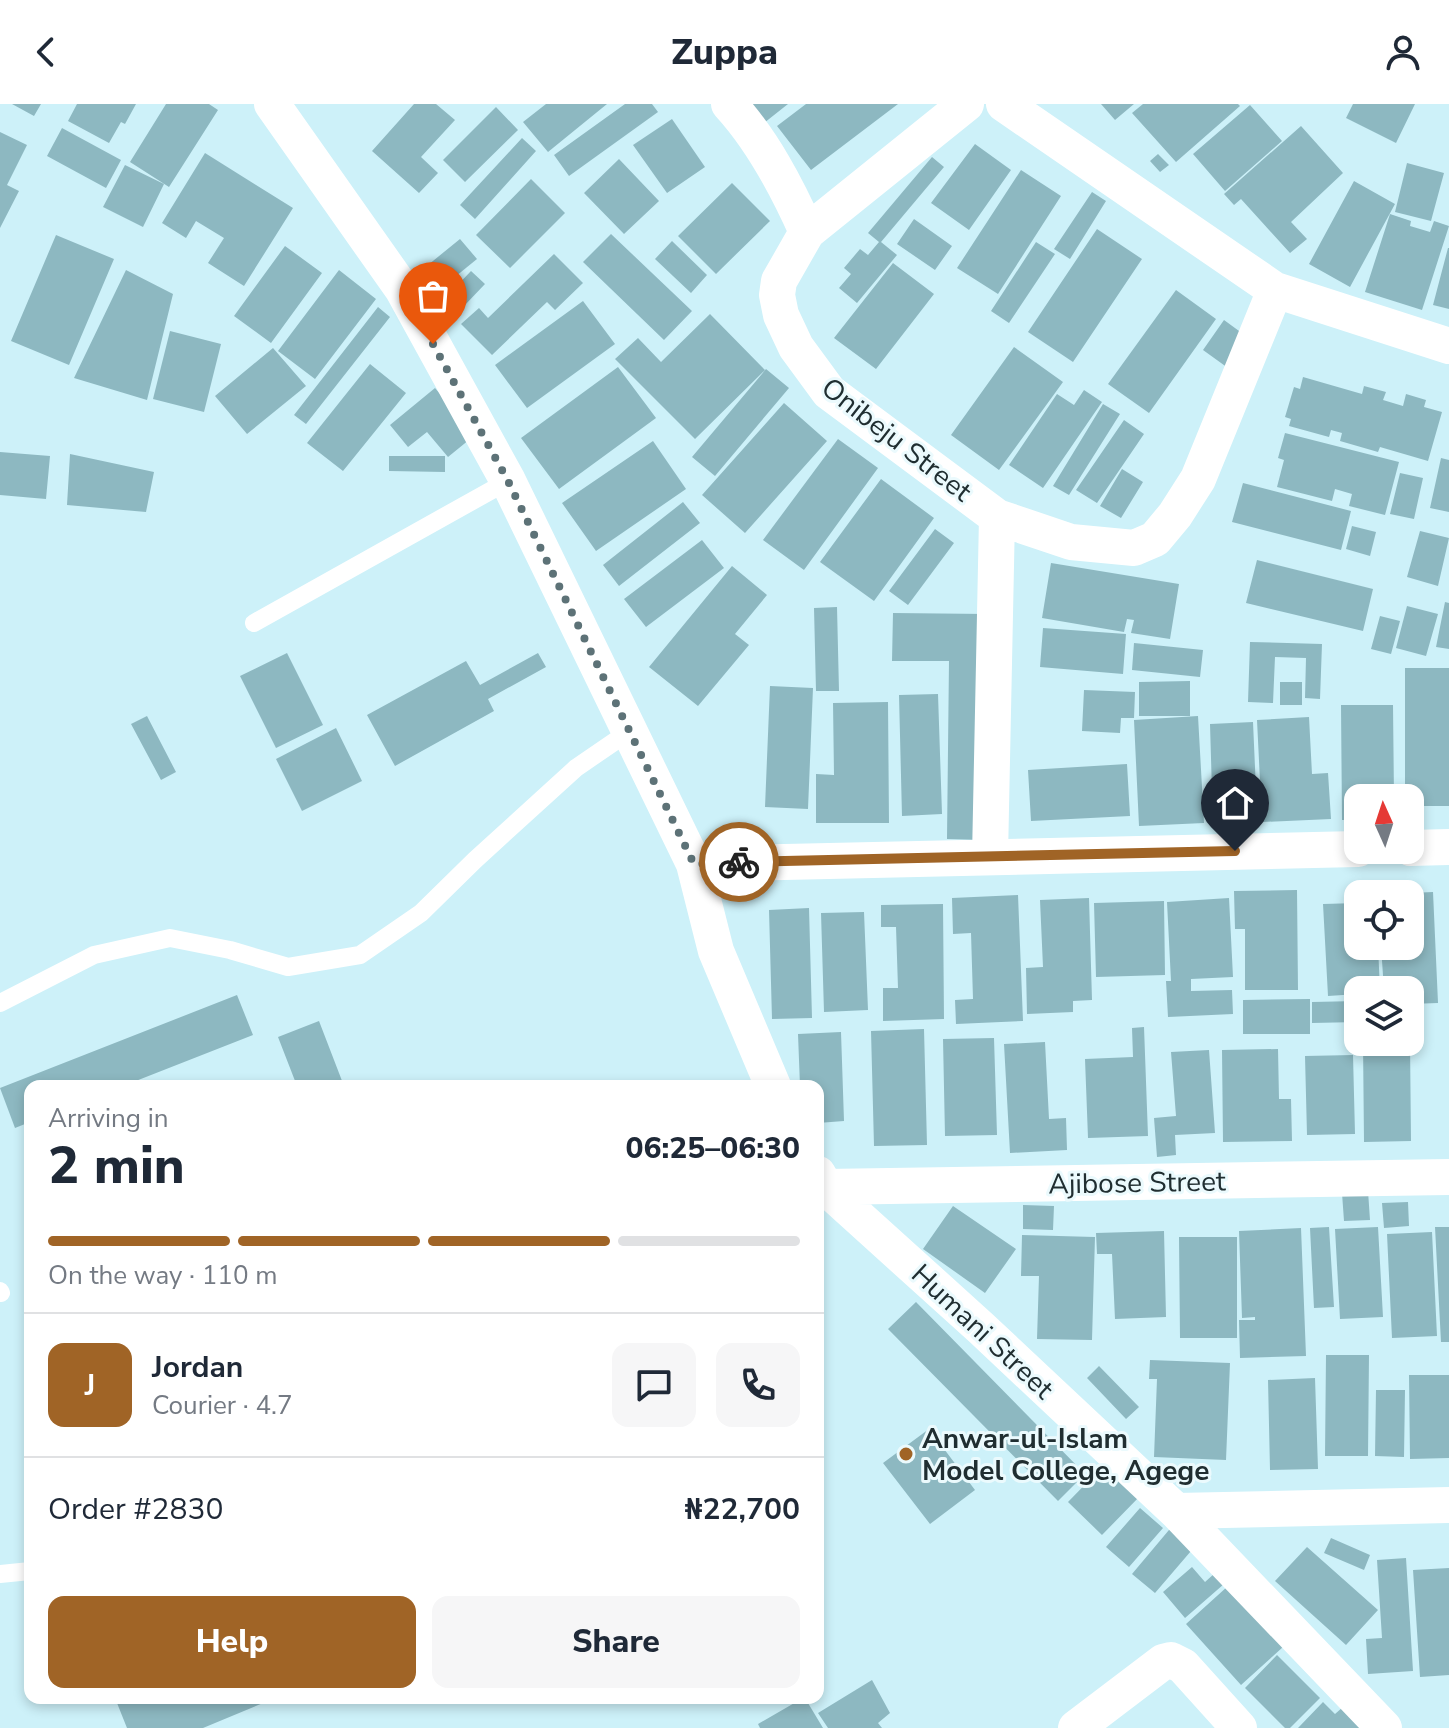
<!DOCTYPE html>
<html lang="en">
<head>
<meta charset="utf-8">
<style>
  :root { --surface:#fff; --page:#f6f6f7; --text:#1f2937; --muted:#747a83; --line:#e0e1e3; --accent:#a06426 }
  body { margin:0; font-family:"Nunito Sans",sans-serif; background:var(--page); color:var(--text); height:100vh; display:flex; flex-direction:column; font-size:30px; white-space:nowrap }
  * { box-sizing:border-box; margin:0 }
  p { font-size:26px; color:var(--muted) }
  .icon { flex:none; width:44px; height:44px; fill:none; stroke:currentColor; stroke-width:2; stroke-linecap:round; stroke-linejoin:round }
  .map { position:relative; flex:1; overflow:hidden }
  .panel { position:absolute; left:24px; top:976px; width:800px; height:624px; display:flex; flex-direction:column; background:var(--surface); border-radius:16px; box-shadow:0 4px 12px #0003 }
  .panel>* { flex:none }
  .needle { width:52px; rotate:357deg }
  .fabs { position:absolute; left:1344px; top:680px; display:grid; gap:16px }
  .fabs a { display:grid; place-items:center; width:80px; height:80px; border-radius:16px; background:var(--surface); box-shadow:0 4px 12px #0003; font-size:40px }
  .pin { position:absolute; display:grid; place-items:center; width:68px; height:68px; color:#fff; margin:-82px -34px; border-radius:50% 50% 50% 0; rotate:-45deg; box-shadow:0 0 8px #0007 }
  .pin .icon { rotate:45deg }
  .courier { position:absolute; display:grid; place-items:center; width:80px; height:80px; margin:-40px; border:6px solid #a06426; border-radius:50%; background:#fff; color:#222; box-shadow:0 2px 10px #0007 }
  .overview em { font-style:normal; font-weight:800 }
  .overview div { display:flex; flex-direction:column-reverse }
  .overview { display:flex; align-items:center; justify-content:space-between; height:136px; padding:0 24px }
  h1 { font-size:52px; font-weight:800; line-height:60px }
  .bar { display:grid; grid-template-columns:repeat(4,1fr); gap:12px 8px; align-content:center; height:96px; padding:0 24px }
  .bar i { height:10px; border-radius:6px; background:var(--line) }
  .bar .current { background:var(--accent) }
  .bar p { grid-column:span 4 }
  .line { display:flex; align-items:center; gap:20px; padding:0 24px; border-top:2px solid var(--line) }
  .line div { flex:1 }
  .round { display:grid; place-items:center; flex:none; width:84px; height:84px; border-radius:16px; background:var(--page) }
  .action { display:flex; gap:16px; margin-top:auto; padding:16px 24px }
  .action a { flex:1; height:92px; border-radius:16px; background:var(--accent); color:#fff; font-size:32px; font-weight:800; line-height:92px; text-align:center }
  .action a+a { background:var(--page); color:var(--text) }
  header { display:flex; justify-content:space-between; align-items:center; height:104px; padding:0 24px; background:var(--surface); font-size:36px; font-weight:800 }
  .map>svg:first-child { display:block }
  .building { fill:#8db8c1 }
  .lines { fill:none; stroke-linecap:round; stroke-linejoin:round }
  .lane { stroke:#fff; stroke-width:18 }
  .street { stroke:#fff; stroke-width:36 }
  .done { stroke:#5d7277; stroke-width:8; stroke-dasharray:0 14.4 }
  .route { stroke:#a06426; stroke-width:10 }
  .poi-dot { fill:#a06426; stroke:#ebfafd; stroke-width:3 }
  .labels { text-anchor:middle; stroke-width:6; stroke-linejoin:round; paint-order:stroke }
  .street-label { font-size:28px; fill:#202e31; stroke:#ebfafd }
  .poi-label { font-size:28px; font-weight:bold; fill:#202e31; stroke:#ebfafd; text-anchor:start }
</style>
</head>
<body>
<header><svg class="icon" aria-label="back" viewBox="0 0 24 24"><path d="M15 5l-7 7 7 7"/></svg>Zuppa<svg class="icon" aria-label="person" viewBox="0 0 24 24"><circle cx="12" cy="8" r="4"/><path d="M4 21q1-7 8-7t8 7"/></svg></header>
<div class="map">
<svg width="1449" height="1624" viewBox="0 0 1449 1624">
  <rect width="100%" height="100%" fill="#cdf1f9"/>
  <path class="building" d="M12,0H41L34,12Z
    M77,0H136L125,20L121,18L109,39L68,17Z
    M166,0H209L218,6L169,83L130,58Z
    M414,0H436L455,16L421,53L438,69L419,89L372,47Z
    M546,0H607L548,48L523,18Z
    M625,0H652L658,8L569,72L554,51Z
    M750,0H788L764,19Z
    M806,0H898L811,66L777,22Z
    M1101,0H1134L1115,16Z
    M1143,0H1238L1240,2L1176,58L1132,9Z
    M1353,0H1415L1396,39L1346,14Z
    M1250,1L1282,37L1225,87L1193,50Z
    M496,3L518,26L465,78L443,56Z
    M672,15L705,63L667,89L633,41Z
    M1301,22L1343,69L1291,118L1307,135L1290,149L1241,95L1234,101L1224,90Z
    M62,24L121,56L106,84L47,52Z
    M0,28L27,41L7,81L19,87L0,124Z
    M522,34L536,47L475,115L460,101Z
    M975,40L1011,66L969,126L931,99Z
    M205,49L293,104L244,182L208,159L224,134L196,117L186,134L162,119Z
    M1158,50L1169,61L1160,68L1150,57Z
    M932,53L944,63L881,138L897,151L857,199L839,184L851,170L844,164L860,145L868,151L879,138L868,129Z
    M619,55L659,97L624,130L584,89Z
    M1407,59L1444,69L1431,117L1395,108Z
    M125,61L164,80L143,123L103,103Z
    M1021,66L1061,92L998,190L957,164Z
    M531,75L565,109L510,164L476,131Z
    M1354,77L1395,100L1350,183L1309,160Z
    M732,79L770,117L716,170L678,132Z
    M1092,88L1106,97L1070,155L1054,145Z
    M1390,110L1411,117L1410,122L1430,128L1434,117L1449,122L1422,206L1365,188Z
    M914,115L952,142L935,166L897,140Z
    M1097,125L1142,155L1073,258L1028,228Z
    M611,130L692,207L664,236L583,158Z
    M56,131L114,155L69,261L11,237Z
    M460,135L477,155L445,181L428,161Z
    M672,137L707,171L691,189L655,155Z
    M1036,138L1055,150L1009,219L991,207Z
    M285,142L322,169L271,239L234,212Z
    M1448,144H1449V205L1433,201Z
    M554,150L583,179L555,206L547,198L492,251L461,220L479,204L488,214Z
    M893,159L934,190L876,265L834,234Z
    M126,166L173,190L147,296L74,274Z
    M339,166L376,195L315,275L278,247Z
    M471,167L485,180L464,202L450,189Z
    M1176,186L1216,215L1149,309L1108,280Z
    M583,197L615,240L527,304L495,261Z
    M378,203L390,213L306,320L294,311Z
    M710,210L765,266L695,335L615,255L638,234L661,258Z
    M1224,216L1250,235L1228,264L1203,246Z
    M170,227L221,240L204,308L153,295Z
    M1014,243L1063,278L999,366L951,331Z
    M273,244L306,282L247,330L215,292Z
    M370,260L406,289L343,367L307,339Z
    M618,263L656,314L559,385L521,334Z
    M766,265L789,284L715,372L692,353Z
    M1303,273L1362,290L1364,282L1386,288L1383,296L1403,302L1406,290L1426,296L1424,303L1442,308L1428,357L1380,343L1378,348L1340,337L1342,329L1331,326L1329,333L1289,322L1291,315L1285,313L1294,283L1300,285Z
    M435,284L475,331L448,353L427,328L408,343L390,321Z
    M1084,286L1102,298L1043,384L1009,361L1057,290L1074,301Z
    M784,299L827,337L745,429L702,391Z
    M1103,300L1120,310L1069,391L1053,382Z
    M1124,316L1144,330L1097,399L1076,386Z
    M1285,329L1399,358L1385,411L1349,402L1352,390L1335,385L1332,397L1277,383L1284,356L1278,354Z
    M838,335L878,364L804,466L763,436Z
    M653,337L686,385L596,447L562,399Z
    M0,348L50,352L46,395L0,391Z
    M70,350L154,368L146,408L67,401Z
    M389,352H445V368L389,367Z
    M1441,354L1449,356V408L1430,404Z
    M1122,365L1143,378L1121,414L1100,402Z
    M1400,369L1423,374L1414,415L1390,410Z
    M881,375L934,414L874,497L820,458Z
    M1243,379L1351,407L1341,446L1232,418Z
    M683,398L700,419L619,482L603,461Z
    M1352,422L1376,428L1370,452L1346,445Z
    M935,425L954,439L908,501L889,487Z
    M1420,427L1449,434L1438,482L1407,473Z
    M702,436L724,464L646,523L624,495Z
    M1257,456L1373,485L1363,527L1246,499Z
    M1051,459L1179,480L1170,535L1131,529L1134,516L1127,515L1124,528L1042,514Z
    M732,462L767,491L735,530L749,541L698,602L649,563Z
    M1445,498L1449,499V545L1436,543Z
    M1407,502L1438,510L1426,552L1396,544Z
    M837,503L839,587H816L814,504Z
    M893,509L987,510L984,736L947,735L949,557H892Z
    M1380,512L1400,517L1391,550L1371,545Z
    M1043,524L1126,530L1123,570L1040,563Z
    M1250,538L1322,540L1320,595L1305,594L1306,554L1275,553L1273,599L1248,598Z
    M1134,539L1203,546L1200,573L1132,566Z
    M287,549L323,621L276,644L240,572Z
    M538,549L546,563L488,595L494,607L395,662L367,611L466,557L480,581Z
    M1405,564H1449V702H1410V694H1405Z
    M1190,577V612H1139V578Z
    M1280,578H1302V601H1280Z
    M770,582L813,584L808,705L765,703Z
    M1084,586L1135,588L1134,614H1121L1120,629L1082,627Z
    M938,590L942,710L902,712L899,591Z
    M888,598L889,719H816V670L834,671L833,599Z
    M1341,601H1393L1394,694H1358V716H1342Z
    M147,612L176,668L161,676L131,620Z
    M1198,612L1204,719L1139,722L1134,616Z
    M1309,613L1312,670L1328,669L1331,715L1262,718L1257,616Z
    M1253,618L1256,686L1212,688L1210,620Z
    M336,624L362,677L302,707L276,655Z
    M1127,660L1130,712L1031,717L1028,666Z
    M1297,786L1298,886H1245V825H1235L1234,787Z
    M1433,788L1438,899L1410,900V886H1384L1381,842H1410V789Z
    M1018,791L1023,917L956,920L955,896L973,895L971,829L953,830L952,794Z
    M1089,794L1092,896L1073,897V908L1027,910L1026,864L1043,863L1040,796Z
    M1229,794L1233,873L1191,875V887L1232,886L1233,910L1168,913L1166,877H1171L1167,798Z
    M1164,797L1165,871L1096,873L1094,799Z
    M1358,799V842H1378L1380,886H1358V890L1328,892L1323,800Z
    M943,800L944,915L883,917V884H898L896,823H881V801Z
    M809,804L812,914L772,915L769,806Z
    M864,808L868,906L824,908L821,809Z
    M237,891L253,931L123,982H30V1018L15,1024L0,984Z
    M1310,895V930H1243V896Z
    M1358,897V918L1312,919V898Z
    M319,917L344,982H297L278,933Z
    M1144,923L1148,1032L1088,1034L1085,955L1133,953L1132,924Z
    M924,925L927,1041L874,1042L871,927Z
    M841,928L844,1017L818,1019V982H800L798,930Z
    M994,934L997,1031L945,1032L943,935Z
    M1045,938L1049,1015L1066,1014L1067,1046L1010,1049L1004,940Z
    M1363,938H1410L1411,1037L1364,1038Z
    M1278,945L1279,995H1291L1292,1037L1223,1038L1222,946Z
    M1209,946L1215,1029L1175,1031L1176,1051L1157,1053L1154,1014L1176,1012L1171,948Z
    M1353,951L1355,1030L1307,1031L1305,952Z
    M1368,1087L1370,1116L1344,1117L1342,1089Z
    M1408,1098L1409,1122L1384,1124L1382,1099Z
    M1023,1101L1054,1102L1053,1126L1023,1125Z
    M953,1102L1016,1145L985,1189L923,1145Z
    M1329,1123L1334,1203L1314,1204L1310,1124Z
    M1378,1123L1383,1213L1340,1215L1335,1125Z
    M1435,1123H1449V1238H1441Z
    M1301,1124L1306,1252L1240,1254L1239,1216H1255V1213L1242,1214L1239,1127Z
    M1164,1127L1166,1213L1115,1215L1112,1150H1097L1096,1129Z
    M1432,1128L1437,1232L1392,1234L1387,1130Z
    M1022,1131L1095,1133L1092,1236L1037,1235L1039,1172H1021Z
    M1179,1133H1237V1234H1180Z
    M916,1198L1085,1370L1058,1397L888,1225Z
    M1326,1251H1369L1368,1352H1325Z
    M1150,1256L1230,1259L1226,1356L1154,1353L1157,1275H1149Z
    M1099,1262L1139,1303L1126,1315L1087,1274Z
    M1409,1271H1449V1354L1410,1355Z
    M1315,1274L1318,1365L1270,1366L1268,1276Z
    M1376,1286H1405L1404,1353L1375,1352Z
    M929,1325L975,1386L930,1420L883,1359Z
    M1108,1357L1141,1391L1102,1431L1068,1398Z
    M1140,1404L1163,1424L1129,1463L1106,1443Z
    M1174,1420L1197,1440L1155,1489L1132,1470Z
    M1331,1434L1370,1451L1364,1466L1324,1449Z
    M1307,1443L1378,1506L1346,1541L1275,1477Z
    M1406,1454L1413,1567L1368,1570L1366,1535L1382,1534L1377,1456Z
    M1192,1463L1205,1478L1215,1469L1224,1480L1185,1514L1163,1488Z
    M1449,1464V1571L1420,1573L1413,1466Z
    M1228,1482L1283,1543L1241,1581L1186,1520Z
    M1277,1551L1320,1594L1290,1624H1285L1245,1584Z
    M872,1576L890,1609L878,1619L882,1624H828L818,1609Z
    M115,1594L160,1596L275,1594L203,1624H127Z
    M803,1594H805L823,1624H760L758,1620Z
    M1323,1598L1335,1610L1343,1603L1364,1624H1298Z"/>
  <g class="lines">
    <path class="lane" d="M254,519L508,377
      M0,899L94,851L170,834L230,846L288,863L360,851L421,809L475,756L576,664L630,627
      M0,1187L1,1189
      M0,1470L30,1467"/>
    <path class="street" d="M272,0L403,186L508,377L694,760L716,847L773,982
      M729,0C763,37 787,83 807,128
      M966,0L807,128L779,177L777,191L781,211L796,243L829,288L997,413L1071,438L1134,444L1155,435L1175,411L1198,375L1275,186
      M1004,0L1275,186L1449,242
      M1410,744L1449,743
      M990,753L997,413
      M694,760L1358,745
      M818,1070L825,1083L981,1224L1176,1407L1384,1624
      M825,1083L1449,1073
      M1176,1407L1449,1401
      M1076,1624L1163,1558L1171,1556L1183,1562L1239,1624"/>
  </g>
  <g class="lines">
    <path class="done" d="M433,240L508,377L694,760L739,758"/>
    <path class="route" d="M739,758L1235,747"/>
  </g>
  <circle class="poi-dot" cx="906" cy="1350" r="8"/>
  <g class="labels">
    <g class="street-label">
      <text transform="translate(897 335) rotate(38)" y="10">Onibeju Street</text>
      <text transform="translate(1137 1078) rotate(-1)" y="10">Ajibose Street</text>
      <text transform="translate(983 1227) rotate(43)" y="10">Humani Street</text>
    </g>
    <g class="poi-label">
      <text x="922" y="1344">Anwar-ul-Islam<tspan x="922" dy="32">Model College, Agege</tspan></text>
    </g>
  </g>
</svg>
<div class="fabs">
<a><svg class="needle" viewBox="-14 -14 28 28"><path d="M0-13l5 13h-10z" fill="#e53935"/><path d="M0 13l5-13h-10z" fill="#747a83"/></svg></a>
<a><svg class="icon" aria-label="locate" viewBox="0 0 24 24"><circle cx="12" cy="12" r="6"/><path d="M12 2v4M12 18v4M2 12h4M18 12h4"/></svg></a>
<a><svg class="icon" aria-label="layers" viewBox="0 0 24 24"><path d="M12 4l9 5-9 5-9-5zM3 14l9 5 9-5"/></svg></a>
</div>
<div class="pin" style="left:433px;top:240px;background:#ea580c"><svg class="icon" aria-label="bag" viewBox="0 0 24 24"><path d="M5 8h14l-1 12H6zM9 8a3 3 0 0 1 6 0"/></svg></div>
<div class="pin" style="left:1235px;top:747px;background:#1f2937"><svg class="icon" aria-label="home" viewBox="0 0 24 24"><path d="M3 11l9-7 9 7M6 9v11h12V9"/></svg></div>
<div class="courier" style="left:739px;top:758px"><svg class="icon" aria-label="bike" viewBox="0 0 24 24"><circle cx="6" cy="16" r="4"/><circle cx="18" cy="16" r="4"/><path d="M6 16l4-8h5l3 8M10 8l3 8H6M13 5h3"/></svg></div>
<section class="panel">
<div class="overview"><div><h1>2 min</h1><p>Arriving in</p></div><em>06:25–06:30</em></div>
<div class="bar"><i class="current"></i><i class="current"></i><i class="current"></i><i></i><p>On the way · 110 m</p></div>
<div class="line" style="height:144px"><b class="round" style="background:var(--accent);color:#fff">J</b><div><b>Jordan</b><p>Courier · 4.7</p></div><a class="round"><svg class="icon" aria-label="chat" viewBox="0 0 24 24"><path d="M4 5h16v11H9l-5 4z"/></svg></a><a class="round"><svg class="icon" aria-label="phone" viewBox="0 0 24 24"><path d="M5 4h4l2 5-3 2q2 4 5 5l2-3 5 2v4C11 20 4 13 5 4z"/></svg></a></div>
<div class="line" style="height:104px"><div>Order #2830</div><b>₦22,700</b></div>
<div class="action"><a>Help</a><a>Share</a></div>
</section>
</div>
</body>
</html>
